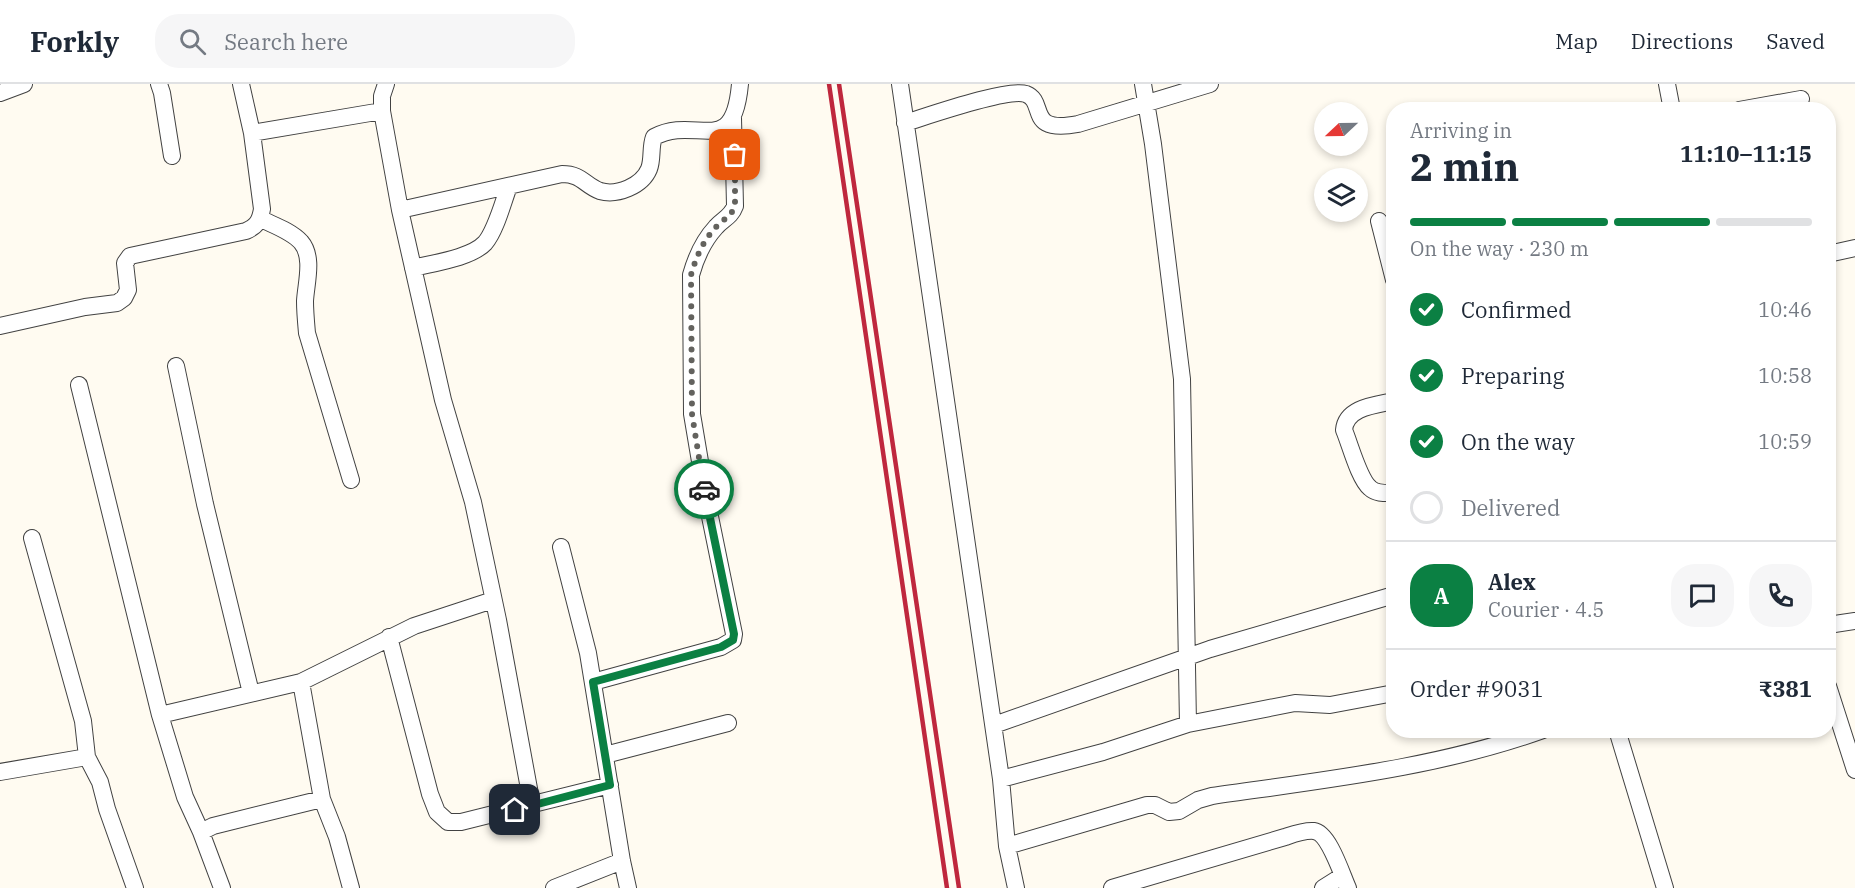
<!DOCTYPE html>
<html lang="en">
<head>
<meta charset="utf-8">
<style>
  :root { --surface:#fff; --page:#f6f6f7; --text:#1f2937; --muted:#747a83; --line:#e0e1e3; --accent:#0b8043 }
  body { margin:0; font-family:"IBM Plex Serif",serif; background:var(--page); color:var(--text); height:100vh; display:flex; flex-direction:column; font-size:22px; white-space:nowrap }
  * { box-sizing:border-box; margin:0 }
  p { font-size:20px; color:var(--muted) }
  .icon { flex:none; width:33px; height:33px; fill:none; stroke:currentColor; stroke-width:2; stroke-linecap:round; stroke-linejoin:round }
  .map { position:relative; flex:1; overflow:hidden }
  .panel { position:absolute; left:1386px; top:18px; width:450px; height:636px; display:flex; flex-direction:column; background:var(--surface); border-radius:24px; box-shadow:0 3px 9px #0003 }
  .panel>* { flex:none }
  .needle { width:39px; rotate:248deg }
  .buttons { position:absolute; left:1314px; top:18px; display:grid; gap:12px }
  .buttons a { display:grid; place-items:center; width:54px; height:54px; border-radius:50%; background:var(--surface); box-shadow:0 3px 9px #0003; font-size:30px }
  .pin { position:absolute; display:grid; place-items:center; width:51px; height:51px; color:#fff; margin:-26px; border-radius:12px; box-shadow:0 3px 9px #0006 }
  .courier { position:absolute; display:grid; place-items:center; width:60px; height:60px; margin:-30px; border:4px solid #0b8043; border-radius:50%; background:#fff; color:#222; box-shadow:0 2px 8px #0007 }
  .head em { font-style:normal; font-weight:700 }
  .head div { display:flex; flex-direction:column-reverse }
  .head { display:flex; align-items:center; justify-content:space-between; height:102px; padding:0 24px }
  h1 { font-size:39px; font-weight:700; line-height:45px }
  .bar { display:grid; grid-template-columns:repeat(4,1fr); gap:9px 6px; align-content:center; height:72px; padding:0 24px }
  .bar i { height:8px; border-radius:4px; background:var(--line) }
  .bar .current { background:var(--accent) }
  .bar p { grid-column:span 4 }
  .line { display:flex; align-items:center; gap:15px; padding:0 24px; border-top:2px solid var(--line) }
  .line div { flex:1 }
  .round { display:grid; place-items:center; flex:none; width:63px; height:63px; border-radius:24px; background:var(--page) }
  ol { padding:0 24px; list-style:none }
  li { display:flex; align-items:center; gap:18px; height:66px }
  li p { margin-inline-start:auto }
  li .icon { padding:6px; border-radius:50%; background:var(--accent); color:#fff; stroke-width:4 }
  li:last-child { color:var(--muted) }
  li i { width:33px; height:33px; border:3px solid var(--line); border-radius:50% }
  header { display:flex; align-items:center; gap:36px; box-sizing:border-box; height:84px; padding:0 30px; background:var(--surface); border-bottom:2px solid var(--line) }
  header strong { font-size:28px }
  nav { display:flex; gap:33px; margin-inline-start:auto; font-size:21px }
  .search { width:420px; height:54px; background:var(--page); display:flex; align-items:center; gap:15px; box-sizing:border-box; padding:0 21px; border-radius:24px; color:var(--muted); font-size:22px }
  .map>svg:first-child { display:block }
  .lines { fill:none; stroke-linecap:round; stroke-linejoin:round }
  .minor-casing { stroke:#424242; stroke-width:18 }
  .minor { stroke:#fff; stroke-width:16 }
  .rail { stroke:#bf273d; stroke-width:4.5 }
  .done { stroke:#63625e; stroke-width:6; stroke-dasharray:0 10.8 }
  .route { stroke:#0b8043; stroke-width:8 }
</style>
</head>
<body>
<header>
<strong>Forkly</strong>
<div class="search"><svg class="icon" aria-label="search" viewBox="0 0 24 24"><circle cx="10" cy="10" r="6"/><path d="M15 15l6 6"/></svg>Search here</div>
<nav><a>Map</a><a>Directions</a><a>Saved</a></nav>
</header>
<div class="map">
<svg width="1855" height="804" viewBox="0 0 1855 804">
  <rect width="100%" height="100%" fill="#fffbf1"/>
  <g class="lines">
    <defs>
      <path id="minor" d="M159,0L162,9L172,72
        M386,0L382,12V27L400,126L443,316L473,418L498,536L532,721
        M900,0L1001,695L1007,762L1016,804
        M1143,0L1153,60L1182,295L1188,640
        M1667,0L1672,26
        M0,9L24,0
        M1739,26L1801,15
        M905,39C928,32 1007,4 1026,10C1047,18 1025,50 1078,40L1210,0
        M252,49L382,27
        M400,126L562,90C582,90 584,101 600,107C617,112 642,102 649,85C653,75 650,63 654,53C697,30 733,77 740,0
        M261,135C273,141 291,147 301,158C314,173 306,199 305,217C305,228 306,238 307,249L351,396
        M1379,137L1394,196
        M1828,170L1855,164
        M413,184C433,179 471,174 485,159C496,146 503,118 509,102
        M0,242L85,223L117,219L124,214L128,206L125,179L130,172L246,147C257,142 260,137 262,125L252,49L241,0
        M176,282L205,420L251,609
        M79,301L160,631L185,713L201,748L222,804
        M1394,317C1376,321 1346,323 1344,346C1350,360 1359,395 1370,404C1376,410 1386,409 1394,409
        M32,454L83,637L87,673L100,698L107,725L135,804
        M561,463L588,569L622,777L628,804
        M1828,541L1855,537
        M389,553L430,710L437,728L448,738H461L610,701
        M301,598L322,715L337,753L351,804
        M593,598L721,563L733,556L734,550L706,413L692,330L691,191C696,173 703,157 716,143C723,135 731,133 735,122L733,34
        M1828,602L1855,686
        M160,631L301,598L414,542L493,516
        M994,641L1210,565L1394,511
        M1617,646L1665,804
        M605,671L728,639
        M0,688L87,673
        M1001,695L1103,668L1188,640L1295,619L1330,621L1394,609
        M201,748L213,742L322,715
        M1007,762L1147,721H1155L1169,728L1179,727L1198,716L1212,712C1323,696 1437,684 1543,646
        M554,804L622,777
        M1112,804L1285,753C1294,750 1305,746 1314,747C1329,749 1342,791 1348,804
        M1323,804L1342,792"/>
    </defs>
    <use href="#minor" class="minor-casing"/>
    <use href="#minor" class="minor"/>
    <path class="rail" d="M829,0L947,804
      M839,0L959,804"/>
  </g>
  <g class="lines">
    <path class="done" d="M704,405L692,330L691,191C696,173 703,157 716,143C723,135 731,133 735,122V71"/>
    <path class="route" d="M515,726L610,701L593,598L721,563L733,556L734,550L704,405"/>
  </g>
</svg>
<div class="buttons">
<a><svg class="needle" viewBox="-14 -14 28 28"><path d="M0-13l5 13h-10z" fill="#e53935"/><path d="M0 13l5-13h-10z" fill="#747a83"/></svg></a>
<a><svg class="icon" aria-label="layers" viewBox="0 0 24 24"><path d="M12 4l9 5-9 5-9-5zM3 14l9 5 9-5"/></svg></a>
</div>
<div class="pin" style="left:735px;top:71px;background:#ea580c"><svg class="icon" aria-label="bag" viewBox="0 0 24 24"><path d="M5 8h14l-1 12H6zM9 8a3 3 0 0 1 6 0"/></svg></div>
<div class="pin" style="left:515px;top:726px;background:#1f2937"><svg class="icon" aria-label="home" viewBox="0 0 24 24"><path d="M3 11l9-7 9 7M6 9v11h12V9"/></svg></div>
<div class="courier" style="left:704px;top:405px"><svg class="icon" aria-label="car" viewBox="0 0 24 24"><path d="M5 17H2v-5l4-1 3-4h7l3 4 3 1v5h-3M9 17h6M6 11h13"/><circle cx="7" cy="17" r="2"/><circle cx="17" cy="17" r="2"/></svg></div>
<section class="panel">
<div class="head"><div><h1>2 min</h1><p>Arriving in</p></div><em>11:10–11:15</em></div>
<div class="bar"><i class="current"></i><i class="current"></i><i class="current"></i><i></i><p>On the way · 230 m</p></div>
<ol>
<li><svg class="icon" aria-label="check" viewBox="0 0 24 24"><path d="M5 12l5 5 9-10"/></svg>Confirmed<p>10:46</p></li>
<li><svg class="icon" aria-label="check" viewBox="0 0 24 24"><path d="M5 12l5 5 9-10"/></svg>Preparing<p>10:58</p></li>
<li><svg class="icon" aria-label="check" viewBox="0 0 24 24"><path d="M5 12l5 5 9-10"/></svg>On the way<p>10:59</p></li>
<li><i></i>Delivered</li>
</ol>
<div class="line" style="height:108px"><b class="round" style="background:var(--accent);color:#fff">A</b><div><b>Alex</b><p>Courier · 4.5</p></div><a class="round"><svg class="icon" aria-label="chat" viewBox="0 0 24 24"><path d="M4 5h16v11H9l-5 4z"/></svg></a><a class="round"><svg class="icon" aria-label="phone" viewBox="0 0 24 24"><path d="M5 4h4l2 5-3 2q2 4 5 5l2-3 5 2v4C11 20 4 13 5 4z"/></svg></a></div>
<div class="line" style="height:78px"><div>Order #9031</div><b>₹381</b></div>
</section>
</div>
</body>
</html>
